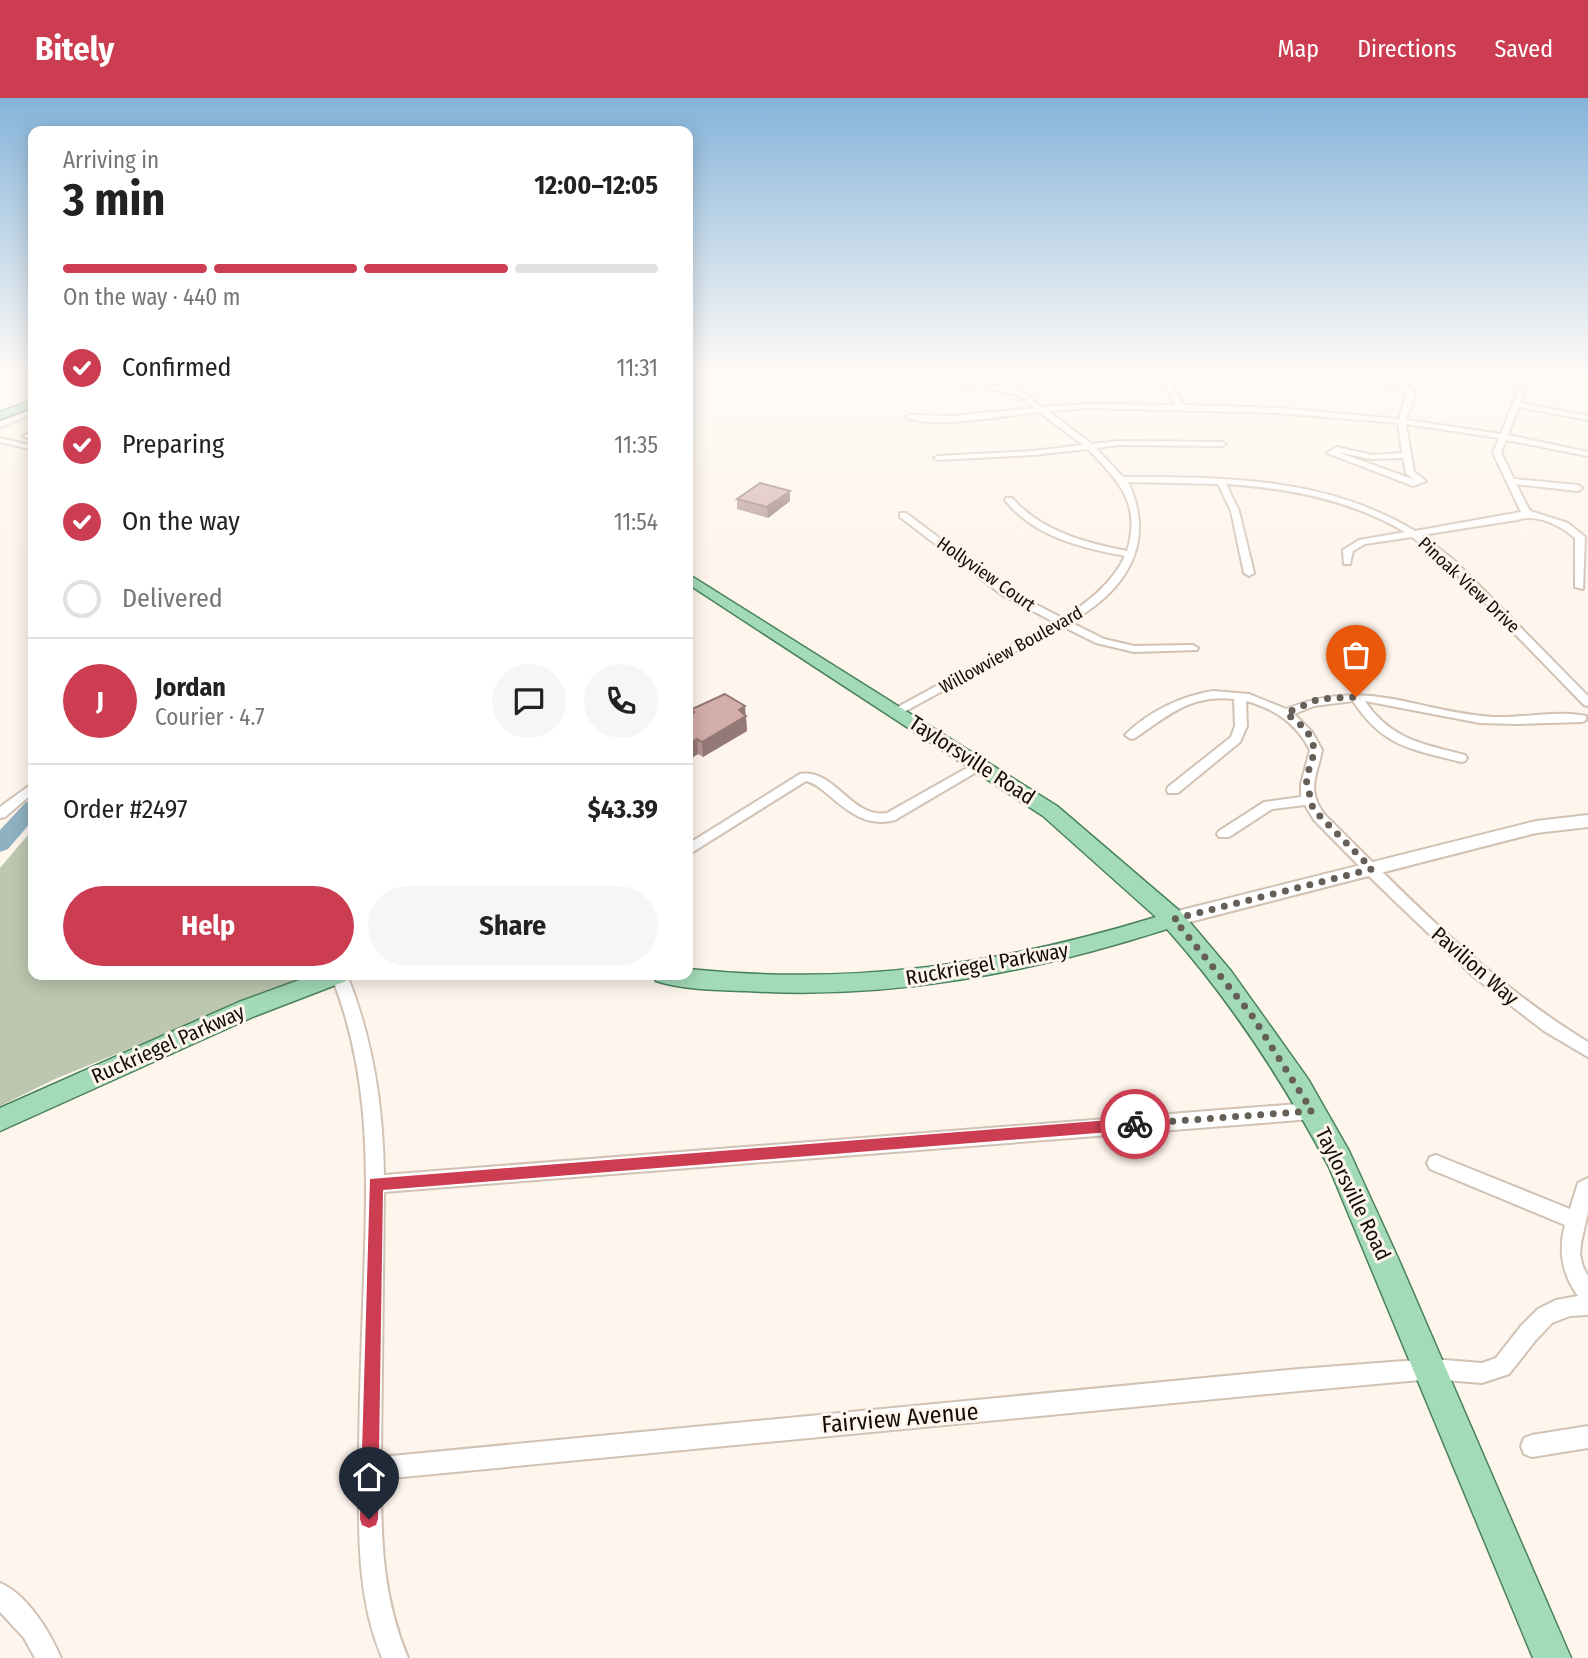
<!DOCTYPE html>
<html lang="en">
<head>
<meta charset="utf-8">
<style>
  :root { --surface:#fff; --page:#f6f6f6; --text:#222; --muted:#767676; --line:#e0e0e0; --accent:#cd3d52 }
  body { margin:0; font-family:"Fira Sans Condensed",sans-serif; background:var(--page); color:var(--text); height:100vh; display:flex; flex-direction:column; font-size:26px; white-space:nowrap }
  * { box-sizing:border-box; margin:0 }
  p { font-size:23px; color:var(--muted) }
  .icon { flex:none; width:38px; height:38px; fill:none; stroke:currentColor; stroke-width:2; stroke-linecap:round; stroke-linejoin:round }
  .map { position:relative; flex:1; overflow:hidden }
  .sheet { position:absolute; left:28px; top:28px; width:665px; height:854px; display:flex; flex-direction:column; background:var(--surface); border-radius:14px; box-shadow:0 4px 18px #0003 }
  .sheet>* { flex:none }
  .pin { position:absolute; display:grid; place-items:center; width:60px; height:60px; color:#fff; margin:-72px -30px; border-radius:50% 50% 50% 0; rotate:-45deg; box-shadow:0 0 7px #0007 }
  .pin .icon { rotate:45deg }
  .courier { position:absolute; display:grid; place-items:center; width:70px; height:70px; margin:-35px; border:5px solid #cd3d52; border-radius:50%; background:#fff; color:#222; box-shadow:0 2px 9px #0007 }
  .overview em { font-style:normal; font-weight:700 }
  .overview div { display:flex; flex-direction:column-reverse }
  .overview { display:flex; align-items:center; justify-content:space-between; height:119px; padding:0 35px }
  h1 { font-size:46px; font-weight:700; line-height:52px }
  .bar { display:grid; grid-template-columns:repeat(4,1fr); gap:10px 7px; align-content:center; height:84px; padding:0 35px }
  .bar i { height:9px; border-radius:5px; background:var(--line) }
  .bar .selected { background:var(--accent) }
  .bar p { grid-column:span 4 }
  .line { display:flex; align-items:center; gap:18px; padding:0 35px; border-top:2px solid var(--line) }
  .line div { flex:1 }
  .round { display:grid; place-items:center; flex:none; width:74px; height:74px; border-radius:37px; background:var(--page) }
  ol { padding:0 35px; list-style:none }
  li { display:flex; align-items:center; gap:21px; height:77px }
  li p { margin-inline-start:auto }
  li .icon { padding:7px; border-radius:50%; background:var(--accent); color:#fff; stroke-width:4 }
  li:last-child { color:var(--muted) }
  li i { width:38px; height:38px; border:4px solid var(--line); border-radius:50% }
  .action { display:flex; gap:14px; margin-top:auto; padding:14px 35px }
  .action a { flex:1; height:80px; border-radius:42px; background:var(--accent); color:#fff; font-size:28px; font-weight:700; line-height:80px; text-align:center }
  .action a+a { background:var(--page); color:var(--text) }
  header { display:flex; align-items:center; gap:42px; box-sizing:border-box; height:98px; padding:0 35px; background:var(--accent); color:#fff }
  header strong { font-size:33px }
  nav { display:flex; gap:38px; margin-inline-start:auto; font-size:24px }
  .map>svg:first-child { display:block }
  .green { fill:#bdc7af }
  .lines { fill:none; stroke-linecap:round; stroke-linejoin:round }
  .river { fill:#8fb1c2; fill-rule:evenodd }
  .minor-casing { stroke:#d2c2b4; stroke-width:4 }
  .secondary-casing { stroke:#d2c2b4; stroke-width:4 }
  .primary-casing { stroke:#49825b; stroke-width:3 }
  .minor { fill:#fff; fill-rule:evenodd }
  .secondary { fill:#fff; fill-rule:evenodd }
  .primary { fill:#a3dab7; fill-rule:evenodd }
  .wall { fill:#b59592 }
  .shaded-wall { fill:#947977 }
  .building { fill:#d3adaa; stroke:#947977; stroke-width:2 }
  .route { fill:#cd3d52 }
  .done { stroke:#655f58; stroke-width:7; stroke-dasharray:0 12.6 }
  .labels { text-anchor:middle; stroke-width:6; stroke-linejoin:round; paint-order:stroke }
  .far-street-label { font-size:18px; fill:#130e09; stroke:#fef5ec }
  .street-label { font-size:21px; fill:#130e09; stroke:#fef5ec }
  .near-street-label { font-size:24px; fill:#130e09; stroke:#fef5ec }
</style>
</head>
<body>
<header>
<strong>Bitely</strong>
<nav><a>Map</a><a>Directions</a><a>Saved</a></nav>
</header>
<div class="map">
<svg width="1588" height="1560" viewBox="0 0 1588 1560">
  <rect width="100%" height="100%" fill="#fef5ec"/>
  <path class="green" d="M33,731V877H310L55,981L0,1008V770Z"/>
  <g class="lines">
    <path class="river" d="M33,702V722L8,751L0,754V732L26,704Z"/>
    <defs>
      <path id="minor" d="M12,275H24L0,281V277Z
        M894,275H933L988,287C1011,268 1047,275 1075,275L1073,278C1047,277 1017,272 995,288L1021,292L1042,309L1088,306L1176,307L1157,275L1388,282L1408,287L1415,295L1406,322L1501,336L1520,288L1526,287L1521,305L1588,318V322L1519,309L1508,337L1588,354V358L1506,342L1501,355L1514,381L1578,387L1582,390L1578,393L1516,386L1530,413L1568,425L1585,439L1583,491L1575,489V440C1560,427 1537,415 1517,422L1422,437L1455,463L1588,598V608L1584,607L1448,467L1412,439L1365,446L1353,453L1350,466H1344L1343,452L1359,442L1405,434C1351,402 1289,390 1226,386L1239,413L1254,475L1249,478L1244,475L1231,413L1218,386L1128,384C1157,445 1126,493 1070,524L1104,541L1134,548L1193,547L1198,550L1197,552L1134,554L1096,545L1062,528L902,615H894V611L1054,524L1002,497L900,419V415H906L1010,493L1062,520C1087,506 1113,484 1125,458C1081,450 1033,438 1005,402L1006,400H1012C1041,433 1085,445 1127,453C1142,405 1118,383 1088,351L1033,357L938,362L934,360L938,358L1033,353L1083,347L1039,314C1008,317 932,332 905,319L909,317L954,318L1034,310L1016,296L945,283L927,277H897ZM1167,280L1388,286L1404,290L1407,295L1399,321L1277,310L1184,307ZM1088,310L1277,315L1398,325L1402,355L1372,357L1337,349L1327,355L1413,388L1426,383L1414,374L1406,326L1499,340L1493,355L1521,414L1415,433C1326,379 1223,379 1123,379L1096,350L1119,347L1222,348L1226,346L1222,344L1119,343L1092,346L1048,313ZM1337,354L1372,361L1403,360L1406,375L1415,382Z
        M33,311V316L0,329V324Z
        M33,333V338L27,340L23,338Z
        M0,340L33,348V352L0,344Z
        M1213,593L1249,596L1286,611C1368,578 1415,614 1494,619C1524,620 1557,612 1586,618V622L1582,624L1518,626L1480,625L1365,603C1391,642 1423,646 1465,657L1467,660L1465,663L1461,664C1411,651 1383,649 1353,603L1314,608L1294,616L1312,634L1322,652C1317,678 1306,691 1324,716C1407,798 1487,883 1588,944V959L1544,933L1474,879L1377,786L1314,722L1305,707L1272,711L1229,739H1219L1217,736L1219,733L1264,704L1301,699V686L1310,652C1296,625 1275,611 1246,603L1247,628L1240,644L1178,695H1168L1167,692L1168,689L1231,639L1235,628L1234,601C1191,596 1169,617 1135,640L1131,641L1125,637C1148,614 1181,598 1213,593Z
        M981,662L987,666L985,669L895,722C866,730 846,712 825,694C819,689 814,685 806,683L688,757V746L800,676C835,670 851,721 887,715Z
        M33,685V695L5,719L0,720V709Z
        M331,877H347C373,941 383,1007 384,1077L1312,1005L1318,1008L1321,1013L1318,1018L1312,1021L384,1094L381,1359L1299,1271L1431,1261L1482,1265L1496,1260L1521,1228L1538,1211L1556,1202L1578,1198C1562,1176 1558,1153 1565,1127L1430,1071L1427,1065L1430,1059L1436,1057L1570,1111L1578,1085L1588,1080V1114L1581,1145L1580,1157L1583,1169L1588,1178V1217L1570,1218L1552,1225L1535,1243L1509,1276L1482,1285L1431,1281L1299,1293L381,1381C381,1445 383,1500 408,1560H382C356,1497 359,1434 359,1367C359,1294 363,1221 365,1149C368,1054 367,967 331,877Z
        M1588,1328V1350L1532,1359L1524,1356L1521,1348L1524,1340L1532,1337Z
        M0,1485C27,1496 50,1534 61,1560H35L24,1540L0,1514Z"/>
      <path id="secondary" d="M1588,717V729L1536,735L1174,828L1167,826L1164,821L1167,816L1174,814L1536,723Z"/>
      <path id="primary" d="M33,302V309L0,321V314Z
        M688,476L1057,708L1182,815L1231,873L1308,981L1349,1053L1398,1160L1571,1560H1533L1329,1069C1283,983 1232,904 1167,831C1030,875 891,902 746,893C717,892 684,892 656,883L653,877H688V871C852,888 999,867 1156,819L1043,718L688,486Z
        M313,877H350L346,883L255,918L0,1033V1010L239,904Z"/>
    </defs>
    <use href="#minor" class="minor-casing"/>
    <use href="#secondary" class="secondary-casing"/>
    <use href="#primary" class="primary-casing"/>
    <use href="#minor" class="minor"/>
    <use href="#secondary" class="secondary"/>
    <use href="#primary" class="primary"/>
  </g>
  <path class="wall" d="M790,393V403L768,420L737,411V401Z
    M690,612L746,618L747,633L703,659L698,656L688,662V618L691,616Z"/>
  <path class="shaded-wall" d="M790,393V403L768,420L767,409Z
    M745,608L747,633L703,659L702,644L739,612Z
    M697,641L698,656L688,662V646Z"/>
  <path class="building" d="M760,385L790,393L767,409L737,401Z
    M725,596L745,608L739,612L746,618L702,644L697,641L688,646V618L694,614L690,612Z"/>
  <linearGradient id="sky" x2="0" y2="1"><stop stop-color="#84b3d9"/><stop offset="0.56" stop-color="#fffaf6"/><stop offset="1" stop-color="#fffaf6" stop-opacity="0"/></linearGradient>
  <rect width="1588" height="493" fill="url(#sky)"/>
  <path class="route" d="M1135,1020L1142,1026L1135,1032L383,1092L378,1421L376,1427L369,1430L362,1427L360,1421L370,1081Z"/>
  <g class="lines">
    <path class="done" d="M1135,1026L1312,1013L1251,916L1174,821L1372,771L1313,711L1306,681L1315,652L1307,632L1286,615L1319,601L1356,599"/>
  </g>
  <g class="labels">
    <g class="far-street-label">
      <text transform="translate(986 476) rotate(35)" y="6">Hollyview Court</text>
      <text transform="translate(1469 487) rotate(43)" y="6">Pinoak View Drive</text>
      <text transform="translate(1011 552) rotate(-29)" y="6">Willowview Boulevard</text>
    </g>
    <g class="street-label">
      <text transform="translate(972 662) rotate(33)" y="7">Taylorsville Road</text>
      <text transform="translate(987 866) rotate(-10)" y="7">Ruckriegel Parkway</text>
      <text transform="translate(1475 868) rotate(41)" y="7">Pavilion Way</text>
      <text transform="translate(168 946) rotate(-24)" y="7">Ruckriegel Parkway</text>
      <text transform="translate(1353 1096) rotate(64)" y="7">Taylorsville Road</text>
    </g>
    <g class="near-street-label">
      <text transform="translate(900 1320) rotate(-5)" y="8">Fairview Avenue</text>
    </g>
  </g>
</svg>
<div class="pin" style="left:1356px;top:599px;background:#ea580c"><svg class="icon" aria-label="bag" viewBox="0 0 24 24"><path d="M5 8h14l-1 12H6zM9 8a3 3 0 0 1 6 0"/></svg></div>
<div class="pin" style="left:369px;top:1421px;background:#1f2937"><svg class="icon" aria-label="home" viewBox="0 0 24 24"><path d="M3 11l9-7 9 7M6 9v11h12V9"/></svg></div>
<div class="courier" style="left:1135px;top:1026px"><svg class="icon" aria-label="bike" viewBox="0 0 24 24"><circle cx="6" cy="16" r="4"/><circle cx="18" cy="16" r="4"/><path d="M6 16l4-8h5l3 8M10 8l3 8H6M13 5h3"/></svg></div>
<section class="sheet">
<div class="overview"><div><h1>3 min</h1><p>Arriving in</p></div><em>12:00–12:05</em></div>
<div class="bar"><i class="selected"></i><i class="selected"></i><i class="selected"></i><i></i><p>On the way · 440 m</p></div>
<ol>
<li><svg class="icon" aria-label="check" viewBox="0 0 24 24"><path d="M5 12l5 5 9-10"/></svg>Confirmed<p>11:31</p></li>
<li><svg class="icon" aria-label="check" viewBox="0 0 24 24"><path d="M5 12l5 5 9-10"/></svg>Preparing<p>11:35</p></li>
<li><svg class="icon" aria-label="check" viewBox="0 0 24 24"><path d="M5 12l5 5 9-10"/></svg>On the way<p>11:54</p></li>
<li><i></i>Delivered</li>
</ol>
<div class="line" style="height:126px"><b class="round" style="background:var(--accent);color:#fff">J</b><div><b>Jordan</b><p>Courier · 4.7</p></div><a class="round"><svg class="icon" aria-label="chat" viewBox="0 0 24 24"><path d="M4 5h16v11H9l-5 4z"/></svg></a><a class="round"><svg class="icon" aria-label="phone" viewBox="0 0 24 24"><path d="M5 4h4l2 5-3 2q2 4 5 5l2-3 5 2v4C11 20 4 13 5 4z"/></svg></a></div>
<div class="line" style="height:91px"><div>Order #2497</div><b>$43.39</b></div>
<div class="action"><a>Help</a><a>Share</a></div>
</section>
</div>
</body>
</html>
